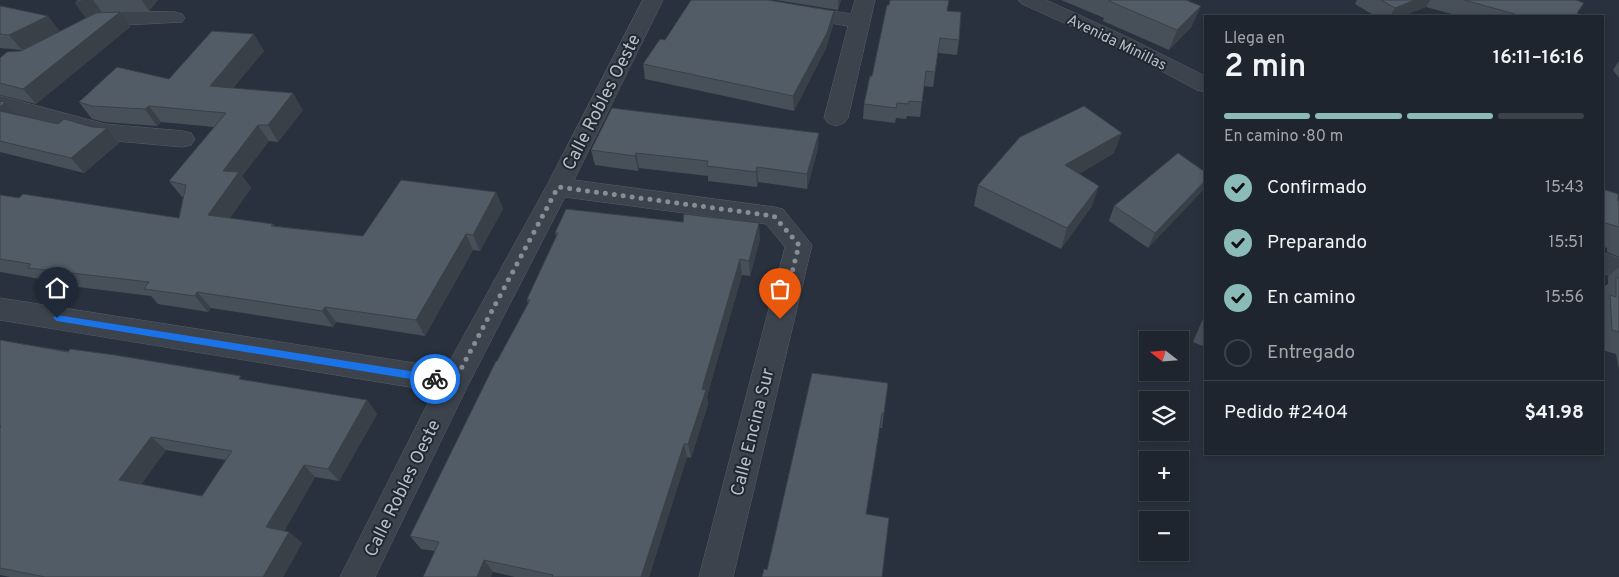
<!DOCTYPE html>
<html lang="es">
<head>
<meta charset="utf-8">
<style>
  :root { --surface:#1e252e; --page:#2b313a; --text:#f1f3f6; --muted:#a1a5aa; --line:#3c424a; --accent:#8bbbb9 }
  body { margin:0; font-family:Overpass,sans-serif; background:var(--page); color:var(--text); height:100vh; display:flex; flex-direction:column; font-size:19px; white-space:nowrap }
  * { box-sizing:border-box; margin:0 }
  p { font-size:16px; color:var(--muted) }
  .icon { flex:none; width:28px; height:28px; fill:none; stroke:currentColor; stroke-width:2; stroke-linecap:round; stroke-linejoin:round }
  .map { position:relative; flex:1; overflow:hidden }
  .details { position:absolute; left:1204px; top:15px; width:400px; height:440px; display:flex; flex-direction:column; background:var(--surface); border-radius:0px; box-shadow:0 2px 8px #0003,0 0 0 1px var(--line) }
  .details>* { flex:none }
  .needle { width:32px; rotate:287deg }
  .buttons { position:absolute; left:1139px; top:331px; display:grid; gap:10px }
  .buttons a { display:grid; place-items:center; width:50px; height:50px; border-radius:0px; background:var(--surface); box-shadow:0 2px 8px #0003,0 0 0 1px var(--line); font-size:25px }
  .pin { position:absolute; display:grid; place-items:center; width:42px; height:42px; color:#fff; margin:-51px -21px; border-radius:50% 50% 50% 0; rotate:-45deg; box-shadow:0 0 5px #0007 }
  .pin .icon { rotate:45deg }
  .courier { position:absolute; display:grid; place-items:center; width:50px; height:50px; margin:-25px; border:4px solid #1a73e8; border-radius:50%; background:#fff; color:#222; box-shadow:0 1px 6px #0007 }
  .overview em { font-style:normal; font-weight:600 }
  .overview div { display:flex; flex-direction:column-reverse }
  .overview { display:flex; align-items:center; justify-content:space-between; height:85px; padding:0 20px }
  h1 { font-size:32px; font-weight:600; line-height:38px }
  .bar { display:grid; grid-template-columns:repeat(4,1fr); gap:8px 5px; align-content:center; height:60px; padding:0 20px }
  .bar i { height:6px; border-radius:4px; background:var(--line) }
  .bar .on { background:var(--accent) }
  .bar p { grid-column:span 4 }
  .line { display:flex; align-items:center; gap:12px; padding:0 20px; border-top:1px solid var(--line) }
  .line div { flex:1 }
  ol { padding:0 20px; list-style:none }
  li { display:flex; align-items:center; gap:15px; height:55px }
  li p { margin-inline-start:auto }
  li .icon { padding:5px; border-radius:50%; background:var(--accent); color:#111; stroke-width:4 }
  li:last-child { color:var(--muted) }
  li i { width:28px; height:28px; border:2px solid var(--line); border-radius:50% }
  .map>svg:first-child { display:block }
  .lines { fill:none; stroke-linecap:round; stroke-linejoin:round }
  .minor-casing { stroke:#575e68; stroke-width:1 }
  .tertiary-casing { stroke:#575e68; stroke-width:1 }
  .minor { fill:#3c434d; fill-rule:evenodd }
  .tertiary { fill:#3c434d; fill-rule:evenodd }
  .wall { fill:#474f59; fill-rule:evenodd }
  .shaded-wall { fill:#394048 }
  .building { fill:#525c67; stroke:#394048; fill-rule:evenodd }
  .route { fill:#1a73e8 }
  .done { stroke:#868d97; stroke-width:5; stroke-dasharray:0 9 }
  .labels { text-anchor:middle; stroke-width:4; stroke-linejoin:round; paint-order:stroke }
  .far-street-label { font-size:15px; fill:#b8bfc8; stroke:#212832 }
  .street-label { font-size:18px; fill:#b8bfc8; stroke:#212832 }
</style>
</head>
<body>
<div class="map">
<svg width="1619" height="577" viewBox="0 0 1619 577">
  <rect width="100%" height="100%" fill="#28313d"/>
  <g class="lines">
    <defs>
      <path id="minor" d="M643,0H663L574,180L774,207L783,209L812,245L733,577H699L785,247L766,224L565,197L466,389L375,577H340L434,391L0,320V298L446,368L546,187Z
        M718,0H764L851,14L855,0H875L848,118L844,123L836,126L828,123L824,118L848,26L728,6L721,4Z
        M175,12L182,14L185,18L182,22L106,26L89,33L82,31L79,27C93,7 151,12 175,12Z
        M0,96L105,124L183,131L191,133L195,139L191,145L183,147L105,140L0,110Z"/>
      <path id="tertiary" d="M1019,0H1046L1125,36L1205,76V92L1197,90L1111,44L1022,4Z
        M1602,252L1619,258V279L1602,273Z"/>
    </defs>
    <use href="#minor" class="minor-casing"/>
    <use href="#tertiary" class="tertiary-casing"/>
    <use href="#minor" class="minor"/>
    <use href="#tertiary" class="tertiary"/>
  </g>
  <path class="wall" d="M78,0H158L149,11L101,13L130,27L36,104L0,95V58L22,50L0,48V6L60,31L86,18L75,3Z
    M776,0H841L838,10Z
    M949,0L947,11L959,40L957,55L938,53L933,87L924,86L920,117L907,116L906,119L896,118L895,123L863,119L864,104L872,76Z
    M1061,0H1186L1192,26L1169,50L1103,21L1104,18Z
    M1357,0H1576L1577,13L1581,16H1459L1426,7L1402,16H1375L1355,4Z
    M833,25L826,48L794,111L645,79L643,64L665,40Z
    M264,51L233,88L303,110L278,142L269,141L242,176L251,188L230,218L273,224L275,226L363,236L496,192L503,209L480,251L473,250L425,336L336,322L333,327L211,308L208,312L158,304L151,296L45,283L40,279L0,272V195L179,218L184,197H182L169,181L214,127L161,122L157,126L105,122L92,119L79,102L169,79Z
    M1619,61V78L1613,70Z
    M0,101L5,102L17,115L58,124L107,128L119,143L84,173L0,152Z
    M818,148L807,189L758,182L757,187L708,181V176L639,168L638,171L595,165L591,150Z
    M1114,153L1079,174L1092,206L1061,249L974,206L978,185Z
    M1602,189L1619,201V257L1607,252V248L1602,246Z
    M1203,190L1148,248L1109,221L1114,206Z
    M555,233L760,239L750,276L742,275L707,396L708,404L691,458L687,457L649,577H515L493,572L435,551L421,549L410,536L497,361L528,304L527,299L556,236Z
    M1619,267V369L1616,354L1602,350V288L1608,284V277Z
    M1205,314V347L1193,342Z
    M0,340L367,400L377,414L339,481L315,477L284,531L289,532L302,543L283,577H10L0,575ZM166,450L226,460L202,496L141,484Z
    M888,383L882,428H880L866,514L767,570Z"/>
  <path class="shaded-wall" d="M84,0H93L102,12L86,18L75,3Z
    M142,0H158L149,11Z
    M838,0H841L838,10Z
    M1415,0H1430L1426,7L1402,16H1390L1395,8Z
    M1201,6L1192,26L1169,50L1177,30Z
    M834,11L833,25L826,48L794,111L793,96Z
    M120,12L130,27L36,104L23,89Z
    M48,16L60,31L22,50L9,35Z
    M254,34L264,51L220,103L210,86Z
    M293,93L303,110L278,142L268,125Z
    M5,102L19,117L0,115V107Z
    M149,106L161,122L157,126L145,109Z
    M258,125L269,141L242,176L251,188L220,232L208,215L223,171Z
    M107,128L119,143L84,173L71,158Z
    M819,133L818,148L807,189V174Z
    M1122,133L1114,153L1058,186L1065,165Z
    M636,153L639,168L638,171L635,156Z
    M757,167L758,182L757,187L756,172Z
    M1205,181V187L1203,190L1148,248L1155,233Z
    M1099,186L1092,206L1061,249L1067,228Z
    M496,192L503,209L480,251L473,235Z
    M759,223L760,239L750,276L749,261Z
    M466,234L473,250L425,336L416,320Z
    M740,259L742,275L707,396L708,404L691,458L688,444L702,389Z
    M197,292L211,308L208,312L195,296Z
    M325,307L336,322L333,327L322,311Z
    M367,400L377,414L339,481L328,469Z
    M882,413L880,428L864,527L866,514Z
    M151,437L166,450L136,492L119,480Z
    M684,444L687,457L649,577H641Z
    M304,465L315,477L280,539L266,527Z
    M289,532L302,543L283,577H263Z
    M484,560L493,572L491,577H477Z"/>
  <path class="building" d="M78,0H84L75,3Z
    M691,0H768L834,11L827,33L793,96L643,64L660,39L665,40Z
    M890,0H949L947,11L961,12L959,40L940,38L935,72L926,71L922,102L909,101L908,104L897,103L896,108L864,104L870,76H872L887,5H889Z
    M1110,0H1186L1201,6L1177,30L1109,1Z
    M1381,0H1415L1395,8Z
    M1464,0H1576L1584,3L1577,13L1582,15L1581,16H1513L1515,14Z
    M0,6H1L48,16L9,35L0,34Z
    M120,12L23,89L0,83V58L7,52L21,51L96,13Z
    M212,31L254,34L210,86L293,93L268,125H258L223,171L239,172L208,215L273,224L271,226L363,236L401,180L496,192L473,235L466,234L416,320L325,307L322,311L197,292L195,296L144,289L149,282L28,268L31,264L0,259V195L19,198L23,194L179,218L186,185L169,181L226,113L149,106L145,109L92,106L79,102L117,67L169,79Z
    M0,101L5,102L0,107Z
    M1084,106L1122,133L1065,165L1099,186L1067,228L978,185L1020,137Z
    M612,108L819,133L807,174L757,167L756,172L707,166L708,161L636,153L635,156L591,150Z
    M0,111L58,124L64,119L92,127L107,128L71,158L0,141Z
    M1178,153L1205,172V181L1155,233L1114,206Z
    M1602,189L1618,194V201H1619V227L1602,222Z
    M566,209L683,222L684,214L759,223L749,261L740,259L702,389L706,390L688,444H684L641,577H552L553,575L484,560L477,577H423L439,542L410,536L496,361H497L530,300L527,299L558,233H555Z
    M1616,277L1619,278V332L1612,330L1610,295L1616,297Z
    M0,340L68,352L70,349L115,355L241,376L239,379L367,400L328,469L304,465L266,527L289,532L263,577H45L0,568V428L1,426H0ZM151,437L232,451L202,496L119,480Z
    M812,373L888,383L884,413H882L866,514L889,518L882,577H762L764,569L767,570Z"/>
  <path class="route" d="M57,315L435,375L440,379L435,383L57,321L53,318Z"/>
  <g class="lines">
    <path class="done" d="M435,379L454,382L558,187L774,216L799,245L780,319"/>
  </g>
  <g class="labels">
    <g class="far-street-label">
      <text transform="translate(1117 42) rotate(26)" y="5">Avenida Minillas</text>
    </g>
    <g class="street-label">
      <text transform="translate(601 102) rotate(-63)" y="6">Calle Robles Oeste</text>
      <text transform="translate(752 432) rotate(-76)" y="6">Calle Encina Sur</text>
      <text transform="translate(402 488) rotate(-64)" y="6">Calle Robles Oeste</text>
    </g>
  </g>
</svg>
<div class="buttons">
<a><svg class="needle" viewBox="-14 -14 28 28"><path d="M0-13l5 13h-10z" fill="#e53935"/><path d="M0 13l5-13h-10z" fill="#a1a5aa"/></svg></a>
<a><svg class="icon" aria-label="layers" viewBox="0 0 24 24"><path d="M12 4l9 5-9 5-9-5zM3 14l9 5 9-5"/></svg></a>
<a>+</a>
<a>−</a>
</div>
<div class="pin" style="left:780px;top:319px;background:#ea580c"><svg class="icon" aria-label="bag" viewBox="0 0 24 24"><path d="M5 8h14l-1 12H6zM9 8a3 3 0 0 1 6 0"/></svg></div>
<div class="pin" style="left:57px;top:318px;background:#1f2937"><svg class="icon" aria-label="home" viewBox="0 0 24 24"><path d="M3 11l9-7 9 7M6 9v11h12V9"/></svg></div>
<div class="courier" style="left:435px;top:379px"><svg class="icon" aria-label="bike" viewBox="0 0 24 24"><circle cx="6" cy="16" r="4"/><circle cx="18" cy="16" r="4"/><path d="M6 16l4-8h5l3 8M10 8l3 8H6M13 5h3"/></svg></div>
<section class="details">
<div class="overview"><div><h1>2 min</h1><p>Llega en</p></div><em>16:11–16:16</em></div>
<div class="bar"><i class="on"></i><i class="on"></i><i class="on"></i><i></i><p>En camino · 80 m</p></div>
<ol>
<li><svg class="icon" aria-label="check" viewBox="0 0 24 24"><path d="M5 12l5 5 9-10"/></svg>Confirmado<p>15:43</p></li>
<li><svg class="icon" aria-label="check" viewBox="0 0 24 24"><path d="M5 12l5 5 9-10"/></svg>Preparando<p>15:51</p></li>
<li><svg class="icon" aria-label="check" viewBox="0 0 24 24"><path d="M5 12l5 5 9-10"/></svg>En camino<p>15:56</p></li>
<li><i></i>Entregado</li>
</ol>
<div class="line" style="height:65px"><div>Pedido #2404</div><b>$41.98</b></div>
</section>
</div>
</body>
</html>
